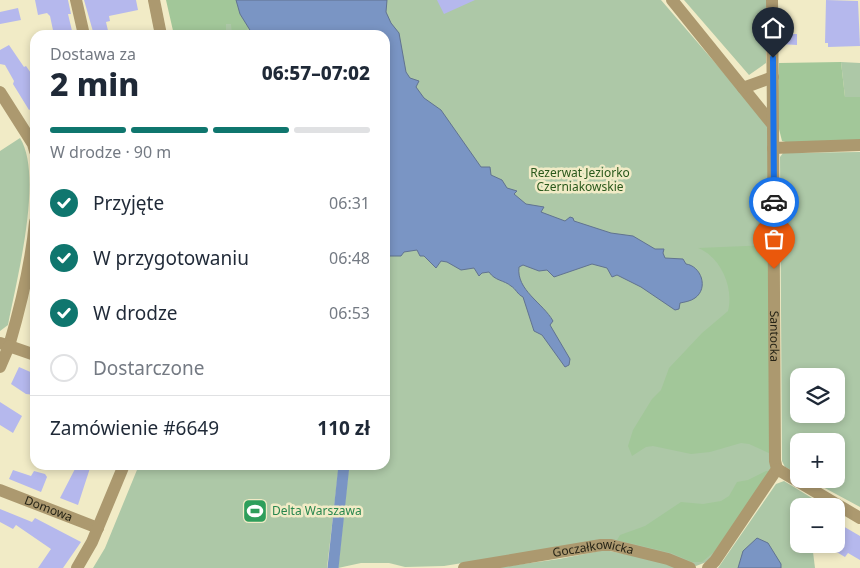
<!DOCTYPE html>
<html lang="pl">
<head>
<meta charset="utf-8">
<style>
  :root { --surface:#fff; --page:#f2f2f3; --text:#1f2937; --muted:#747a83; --line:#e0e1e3; --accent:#0f766e }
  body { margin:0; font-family:"Noto Sans",sans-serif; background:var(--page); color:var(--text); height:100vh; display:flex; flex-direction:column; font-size:19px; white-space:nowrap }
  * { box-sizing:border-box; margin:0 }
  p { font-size:16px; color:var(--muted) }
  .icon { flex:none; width:28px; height:28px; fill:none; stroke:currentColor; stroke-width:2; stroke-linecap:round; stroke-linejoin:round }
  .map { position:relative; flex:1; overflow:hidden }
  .side { position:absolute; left:30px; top:30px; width:360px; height:440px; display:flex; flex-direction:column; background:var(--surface); border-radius:15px; box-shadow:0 2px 8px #0003 }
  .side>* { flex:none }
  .tools { position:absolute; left:790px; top:368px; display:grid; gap:10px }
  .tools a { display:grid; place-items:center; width:55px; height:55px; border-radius:10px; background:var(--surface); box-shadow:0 2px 8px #0003; font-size:25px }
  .pin { position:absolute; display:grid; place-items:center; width:42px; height:42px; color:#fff; margin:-51px -21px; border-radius:50% 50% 50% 0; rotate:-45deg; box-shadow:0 0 5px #0007 }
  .pin .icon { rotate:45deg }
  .courier { position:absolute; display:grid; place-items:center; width:50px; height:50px; margin:-25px; border:4px solid #1a73e8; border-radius:50%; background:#fff; color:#222; box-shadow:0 1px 6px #0007 }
  .overview em { font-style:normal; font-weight:800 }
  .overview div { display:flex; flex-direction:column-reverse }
  .overview { display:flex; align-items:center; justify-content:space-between; height:85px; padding:0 20px }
  h1 { font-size:32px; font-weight:800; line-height:38px }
  .bar { display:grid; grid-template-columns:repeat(4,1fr); gap:8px 5px; align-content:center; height:60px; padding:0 20px }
  .bar i { height:6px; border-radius:4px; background:var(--line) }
  .bar .current { background:var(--accent) }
  .bar p { grid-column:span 4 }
  .line { display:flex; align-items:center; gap:12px; padding:0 20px; border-top:1px solid var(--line) }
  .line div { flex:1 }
  ol { padding:0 20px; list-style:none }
  li { display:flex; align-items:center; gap:15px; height:55px }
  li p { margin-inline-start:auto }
  li .icon { padding:5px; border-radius:50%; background:var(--accent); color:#fff; stroke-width:4 }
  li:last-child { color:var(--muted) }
  li i { width:28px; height:28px; border:2px solid var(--line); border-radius:50% }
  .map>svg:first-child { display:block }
  .green { fill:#adc8a7; fill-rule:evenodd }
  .forest { fill:#a2c799 }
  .water { fill:#7a95c4; stroke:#617390 }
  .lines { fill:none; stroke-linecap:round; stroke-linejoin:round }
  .canal { stroke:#7a95c4; stroke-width:11 }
  .building { fill:#b5b8ed }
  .minor { stroke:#ac996f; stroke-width:12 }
  .done { stroke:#6d6a54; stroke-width:5; stroke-dasharray:0 9 }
  .route { stroke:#1a73e8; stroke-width:6 }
  .labels { text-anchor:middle; stroke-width:5; stroke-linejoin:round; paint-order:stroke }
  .park-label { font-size:12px; fill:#29581b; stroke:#f1ebc6 }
  .street-label { font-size:12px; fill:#262416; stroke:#f1ebc6 }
  .leisure-label { font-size:12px; fill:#27864d; stroke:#f1ebc6; text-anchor:start }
</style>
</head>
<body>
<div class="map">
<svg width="860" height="568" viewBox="0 0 860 568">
  <rect width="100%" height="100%" fill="#f1ebc6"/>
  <path class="green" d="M170,0H661L773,130L776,470L709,561L696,566L608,539L444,566L405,567L389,563H361L338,568L349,465H385V35H178Z
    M684,0H766V63L749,75Z
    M841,62L860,63V97H845Z
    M20,138C44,176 16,282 8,325L0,331V151Z
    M860,152V507L808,479H836V441H799V474L785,467L782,461L780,157L783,153ZM799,376H836V414H799Z
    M139,465H339L327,568H93L105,548Z
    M784,481L825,506H799V544H812L815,568H718L776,484Z
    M605,550L663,562L676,568H493L559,559Z"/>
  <path class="forest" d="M166,0H236L240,14L249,26L245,32L249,35L253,32V35H232L231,24H226V35H174Z
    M841,62L845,97H860V141L789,143L782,141L777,121L779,63Z
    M769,245L771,454L749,444L741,443L710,452L691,454L653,446L646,447L632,456L628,446L633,430L652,399L661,390L669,368L702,333L728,311C734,288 721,257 698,248Z
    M766,471H771L714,552L702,562H692L671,553L617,540L620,535L645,526L681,502L703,504L721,501L729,496L737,482L748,480Z"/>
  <path class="water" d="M236,0H387L386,12L391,23L399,33L406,72L410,78L419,81L416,87L424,98L441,110L481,167H490L491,175L502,180L507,188L517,191L514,194L526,204L544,207L541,212L565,221L570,217L573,218L574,221L611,233L633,236L655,249H664L663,253L665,258L683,259L686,264C701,266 709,288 695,298C691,301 685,302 680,303L679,309L675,310L641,287L617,275L612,277L607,268L592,264L554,277L547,270L539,271L523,265L519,267C516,290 543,303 553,321L550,325L570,359L569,365L565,367L542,335L534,331L523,297C517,294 516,289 511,286C504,280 495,281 489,272L482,273L479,276L474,268L461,270L447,262L441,261L436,268L424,256H420L417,250L404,252L401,256H385V35H253L240,14Z
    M757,538L768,543L781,564V568H738L743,551Z"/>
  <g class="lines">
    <path class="canal" d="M333,568L344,465"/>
  </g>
  <path class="building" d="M35,0H68L71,14H68L73,35H54L50,16L47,13L38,15Z
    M84,0H136L138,10L109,16L110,21L106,22L109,35H94Z
    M437,0H475L444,14Z
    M826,0L858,1L860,46L828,47V43H825Z
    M18,8L21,20L0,24V12Z
    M781,34H797V45L780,44Z
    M9,45L24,67L26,66L35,79V106L29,110L13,84L14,81L5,65L0,64V50Z
    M19,367L35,374V395L26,394L11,384Z
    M0,402L22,416L13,433L0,425Z
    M77,465H91L78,505L60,498Z
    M13,470L31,476L34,471L45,474L47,477L41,492L9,479Z
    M0,509L32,522L35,518L81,542L63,568H38L51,549L16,525L13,529L0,522Z
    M836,522L860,536V560L848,553L845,557L823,544H836Z"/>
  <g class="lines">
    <g class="minor">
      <path d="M76,0L84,35"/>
      <path d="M154,0L161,35"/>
      <path id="s1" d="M672,0L773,125L775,461L777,469L715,561L708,568"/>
      <path d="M772,0L773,125"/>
      <path d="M743,88L773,77"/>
      <path d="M0,92L33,144L35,151"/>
      <path d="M773,148L860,145"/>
      <path d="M0,343L9,346C21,305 31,264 35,222"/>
      <path d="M0,367L9,346L35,355"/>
      <path d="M777,469L860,518"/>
      <path id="s2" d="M0,490L98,528"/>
      <path d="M77,568L92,542L124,465"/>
      <path id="s3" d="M464,568L601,545H611L668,559L690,568"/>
    </g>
  </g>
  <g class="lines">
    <path class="done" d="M774,202V269"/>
    <path class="route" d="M773,58L774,202"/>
  </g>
  <defs>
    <symbol id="stadium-square" viewBox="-11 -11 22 22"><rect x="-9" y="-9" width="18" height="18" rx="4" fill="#2e9e5b" stroke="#f1ebc6"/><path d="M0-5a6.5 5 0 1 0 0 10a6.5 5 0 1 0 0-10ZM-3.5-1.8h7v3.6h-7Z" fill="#fff"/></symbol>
  </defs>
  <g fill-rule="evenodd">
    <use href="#stadium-square" x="241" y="497" width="28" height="28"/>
  </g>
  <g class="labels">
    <g class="park-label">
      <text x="580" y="177">Rezerwat Jeziorko<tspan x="580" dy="14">Czerniakowskie</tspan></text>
    </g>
    <g class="street-label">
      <text dy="4" stroke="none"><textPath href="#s1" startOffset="372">Santocka</textPath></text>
      <text dy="4" stroke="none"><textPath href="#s2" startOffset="52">Domowa</textPath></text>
      <text dy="4" stroke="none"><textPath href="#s3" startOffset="131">Goczałkowicka</textPath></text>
    </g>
    <g class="leisure-label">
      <text x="272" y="515">Delta Warszawa</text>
    </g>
  </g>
</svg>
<div class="tools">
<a><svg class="icon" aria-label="layers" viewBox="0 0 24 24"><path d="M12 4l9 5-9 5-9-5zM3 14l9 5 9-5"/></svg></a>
<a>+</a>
<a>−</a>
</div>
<div class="pin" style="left:774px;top:269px;background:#ea580c"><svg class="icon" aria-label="bag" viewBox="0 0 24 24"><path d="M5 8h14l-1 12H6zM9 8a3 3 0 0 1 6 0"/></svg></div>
<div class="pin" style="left:773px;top:58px;background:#1f2937"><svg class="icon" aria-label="home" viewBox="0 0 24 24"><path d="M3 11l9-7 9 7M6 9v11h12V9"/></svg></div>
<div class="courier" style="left:774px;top:202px"><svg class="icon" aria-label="car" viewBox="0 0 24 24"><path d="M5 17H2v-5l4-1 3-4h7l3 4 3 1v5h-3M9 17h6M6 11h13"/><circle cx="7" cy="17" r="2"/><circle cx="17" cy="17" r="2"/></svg></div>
<section class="side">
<div class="overview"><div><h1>2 min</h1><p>Dostawa za</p></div><em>06:57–07:02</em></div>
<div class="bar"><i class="current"></i><i class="current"></i><i class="current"></i><i></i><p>W drodze · 90 m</p></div>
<ol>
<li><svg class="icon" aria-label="check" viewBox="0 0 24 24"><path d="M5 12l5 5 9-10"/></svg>Przyjęte<p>06:31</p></li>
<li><svg class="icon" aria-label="check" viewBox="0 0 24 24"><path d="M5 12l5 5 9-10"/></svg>W przygotowaniu<p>06:48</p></li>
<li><svg class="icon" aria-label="check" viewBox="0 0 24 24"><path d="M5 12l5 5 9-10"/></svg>W drodze<p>06:53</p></li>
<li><i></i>Dostarczone</li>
</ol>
<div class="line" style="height:65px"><div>Zamówienie #6649</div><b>110 zł</b></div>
</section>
</div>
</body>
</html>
